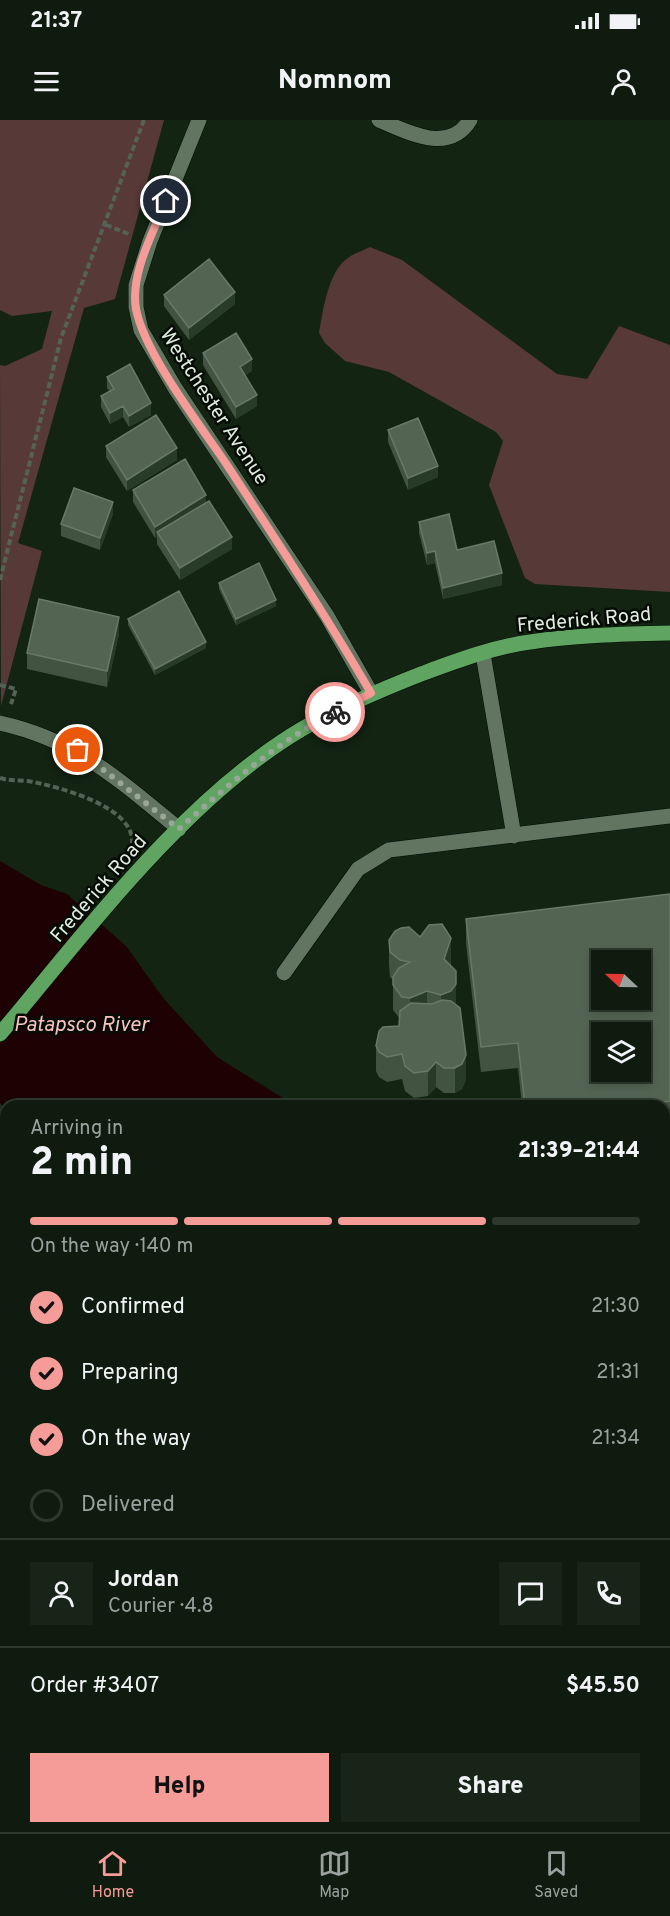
<!DOCTYPE html>
<html lang="en">
<head>
<meta charset="utf-8">
<style>
  :root { --surface:#0e1b0e; --page:#172417; --text:#f1f3f6; --muted:#9ba19e; --line:#2e392e; --accent:#f59b98 }
  body { margin:0; font-family:Overpass,sans-serif; background:var(--page); color:var(--text); height:100vh; display:flex; flex-direction:column; font-size:22px; white-space:nowrap }
  * { box-sizing:border-box; margin:0 }
  p { font-size:20px; color:var(--muted) }
  .icon { flex:none; width:33px; height:33px; fill:none; stroke:currentColor; stroke-width:2; stroke-linecap:round; stroke-linejoin:round }
  .map { position:relative; flex:1; overflow:hidden }
  .details { position:absolute; left:0px; top:980px; width:670px; height:734px; display:flex; flex-direction:column; background:var(--surface); border-radius:18px 18px 0 0; box-shadow:0 3px 9px #0003,0 0 0 2px var(--line) }
  .details>* { flex:none }
  .needle { width:39px; rotate:292deg }
  .fabs { position:absolute; left:591px; top:830px; display:grid; gap:12px }
  .fabs a { display:grid; place-items:center; width:60px; height:60px; border-radius:0px; background:var(--surface); box-shadow:0 3px 9px #0003,0 0 0 2px var(--line); font-size:30px }
  .pin { position:absolute; display:grid; place-items:center; width:51px; height:51px; color:#fff; margin:-26px; border:3px solid #fff; border-radius:50%; box-shadow:0 2px 6px #0007 }
  .courier { position:absolute; display:grid; place-items:center; width:60px; height:60px; margin:-30px; border:4px solid #f59b98; border-radius:50%; background:#fff; color:#222; box-shadow:0 2px 8px #0007 }
  .summary em { font-style:normal; font-weight:800 }
  .summary div { display:flex; flex-direction:column-reverse }
  .summary { display:flex; align-items:center; justify-content:space-between; height:102px; padding:0 30px }
  h1 { font-size:39px; font-weight:800; line-height:45px }
  .bar { display:grid; grid-template-columns:repeat(4,1fr); gap:9px 6px; align-content:center; height:72px; padding:0 30px }
  .bar i { height:8px; border-radius:4px; background:var(--line) }
  .bar .current { background:var(--accent) }
  .bar p { grid-column:span 4 }
  .line { display:flex; align-items:center; gap:15px; padding:0 30px; border-top:2px solid var(--line) }
  .line div { flex:1 }
  .round { display:grid; place-items:center; flex:none; width:63px; height:63px; border-radius:0px; background:var(--page) }
  ol { padding:0 30px; list-style:none }
  li { display:flex; align-items:center; gap:18px; height:66px }
  li p { margin-inline-start:auto }
  li .icon { padding:6px; border-radius:50%; background:var(--accent); color:#111; stroke-width:4 }
  li:last-child { color:var(--muted) }
  li i { width:33px; height:33px; border:3px solid var(--line); border-radius:50% }
  .cta { display:flex; gap:12px; margin-top:auto; padding:12px 30px }
  .cta a { flex:1; height:69px; border-radius:0px; background:var(--accent); color:#111; font-size:24px; font-weight:800; line-height:69px; text-align:center }
  .cta a+a { background:var(--page); color:var(--text) }
  .status { display:flex; justify-content:space-between; align-items:center; height:42px; padding:0 30px; background:var(--surface); direction:ltr }
  .status svg { height:16px; fill:currentColor }
  header { display:flex; justify-content:space-between; align-items:center; height:78px; padding:0 30px; background:var(--surface); font-size:27px; font-weight:800 }
  .menu { display:flex; justify-content:space-around; align-items:center; height:84px; border-top:2px solid var(--line); background:var(--surface); font-size:16px; color:var(--muted) }
  .menu a { display:grid; justify-items:center; gap:3px }
  .menu .current { color:var(--accent) }
  .map>svg:first-child { display:block }
  .built { fill:#192f19 }
  .green { fill:#573938 }
  .water { fill:#1e0203 }
  .lines { fill:none; stroke-linecap:round; stroke-linejoin:round }
  .stream { stroke:#1e0203; stroke-width:8 }
  .minor-casing { stroke:#010d02; stroke-width:16 }
  .major-casing { stroke:#010d02; stroke-width:16 }
  .path { stroke:#546354; stroke-width:4; stroke-dasharray:6 3; stroke-linecap:butt }
  .minor { stroke:#617560; stroke-width:15 }
  .major { stroke:#60a462; stroke-width:15 }
  .rail-casing { stroke:#839183; stroke-width:7 }
  .rail { stroke:#050b05; stroke-width:4.5; stroke-dasharray:14; stroke-linecap:butt }
  .wall { fill:#425342 }
  .shaded-wall { fill:#283a28 }
  .building { fill:#536453; stroke:#697969; stroke-width:1.5; fill-rule:evenodd }
  .done { stroke:#99a698; stroke-width:6; stroke-dasharray:0 10.8 }
  .route { stroke:#f59b98; stroke-width:8 }
  .labels { text-anchor:middle; stroke-width:5; stroke-linejoin:round; paint-order:stroke }
  .street-label { font-size:20px; fill:#e1ece0; stroke:#050b05 }
  .water-label { font-size:21px; font-style:italic; fill:#fbc1be; stroke:#050b05 }
</style>
</head>
<body>
<div class="status"><b>21:37</b><svg viewBox="0 0 49 12"><path d="M0 12V9h3v3zM5 12V6h3v6zM10 12V3h3v9zM15 12V0h3v12zM26 1h20v11H26zM47 4h2v5h-2z"/></svg></div>
<header><svg class="icon" aria-label="menu" viewBox="0 0 24 24"><path d="M4 6h16M4 12h16M4 18h16"/></svg>Nomnom<svg class="icon" aria-label="person" viewBox="0 0 24 24"><circle cx="12" cy="8" r="4"/><path d="M4 21q1-7 8-7t8 7"/></svg></header>
<div class="map">
<svg width="670" height="1712" viewBox="0 0 670 1712">
  <rect width="100%" height="100%" fill="#132413"/>
  <path class="built" d="M0,983L6,990V1150L0,1148Z
    M670,1180V1307L665,1308L664,1181Z
    M0,1208L6,1214V1707H31V1712H0Z"/>
  <path class="green" d="M0,0H164L115,179L84,188L18,423L42,431L1,586L0,245L5,246L42,229L52,191L12,196L0,190Z
    M370,127L402,140L557,254L587,259L619,206L670,225V472L535,464L525,458L489,365L503,321L496,312L389,252L345,241L325,223L319,213C323,191 328,151 348,138C354,133 363,131 370,127Z
    M0,1321H6V1484H0Z"/>
  <path class="water" d="M0,741L41,765L67,774L126,826L164,879L217,937L294,985L6,986V990L0,983Z
    M665,1096L670,1097V1180L665,1181Z"/>
  <g class="lines">
    <path class="stream" d="M0,999L6,993"/>
    <defs>
      <path id="minor" d="M199,0L150,121L136,165V187L141,210L175,268L327,496L371,573
        M379,0C408,12 449,35 470,0
        M483,534L514,716
        M0,603C77,620 119,660 179,709
        M284,853L358,749L389,730L670,696
        M0,1276H6
        M664,1359L670,1360
        M0,1531L6,1530
        M116,1707V1712"/>
      <path id="major" d="M0,914C86,812 185,678 302,609C340,587 380,570 421,554C456,541 493,527 530,522C576,515 623,514 670,513"/>
    </defs>
    <use href="#minor" class="minor-casing"/>
    <use href="#major" class="major-casing"/>
    <path class="path" d="M106,105L129,114
      M0,460L61,218L144,0
      M0,565L16,569L11,584
      M0,658C9,661 18,660 28,661C56,666 135,686 132,723
      M664,1315L670,1310
      M0,1452H6"/>
    <use href="#minor" class="minor"/>
    <use href="#major" class="major"/>
    <defs>
      <path id="rail" d="M0,1131L6,1133
        M664,1281L670,1280"/>
    </defs>
    <use href="#rail" class="rail-casing"/>
    <use href="#rail" class="rail"/>
  </g>
  <path class="wall" d="M164,175L235,184L189,220L164,186Z
    M203,233L252,251L245,255L257,286L236,299L203,245Z
    M107,257L151,295L129,307L123,297L110,304L101,287V276L109,271L107,268Z
    M388,310L438,357L408,370L388,322Z
    M106,326L177,340L127,371L106,337Z
    M133,370L206,383L232,429L180,460L157,424V417L155,418L133,382Z
    M113,394L100,430L61,416V404Z
    M419,402L457,430L502,465L443,479L435,443L427,445L419,413Z
    M219,463L276,486L236,505L219,469Z
    M128,499L206,528L155,555L128,505Z
    M119,514L107,567L27,549V533Z
    M670,774V1006L664,1007V986H522L518,948L481,952L466,824V799Z
    M389,820L451,842V845L466,960L462,969L455,973H444L436,967L428,976L414,978L405,971L402,959L387,962L379,957L376,951V926L399,906L400,899L393,890V860L390,857L389,845Z
    M0,1132L6,1134V1193L0,1191Z
    M6,1533V1590H2L0,1565V1534Z
    M0,1613H6V1707H12V1709H0Z
    M51,1707H86V1708L51,1709Z
    M176,1707H285L283,1712H194Z"/>
  <path class="shaded-wall" d="M235,172V184L189,220V208Z
    M252,239V251L240,258V247Z
    M257,275V286L236,299V287Z
    M151,283V295L129,307V296Z
    M123,286V297L110,304V293Z
    M177,328V340L127,371V360Z
    M438,346V357L408,370V358Z
    M206,375V387L157,412V417L155,418V407Z
    M113,382V394L100,430V418Z
    M232,417V429L180,460V448Z
    M435,431V443L427,445V433Z
    M502,453V465L443,479V468Z
    M276,480V486L236,505V499Z
    M119,497V514L107,567V551Z
    M206,522V528L155,555V549Z
    M451,818V842L444,864V839Z
    M456,864V889L441,900V875Z
    M427,871V896L410,903V878Z
    M466,935V960L462,969L455,973V948Z
    M436,942V967L428,976V951Z
    M279,1707H285L283,1712H277Z"/>
  <path class="building" d="M209,139L235,172L189,208L164,175Z
    M236,213L252,239L240,247L257,275L236,287L203,233Z
    M130,244L151,283L129,296L123,286L110,293L101,276L114,269L107,257Z
    M156,295L177,328L127,360L106,326Z
    M418,298L438,346L408,358L388,310Z
    M185,339L206,375L155,407L133,370Z
    M74,368L113,382L100,418L61,404Z
    M209,381L232,417L180,448L157,412Z
    M449,394L457,430L494,421L502,453L443,468L435,431L427,433L419,402Z
    M259,443L276,480L236,499L219,463Z
    M179,471L206,522L155,549L128,499Z
    M39,479L119,497L107,551L27,533Z
    M670,774V981L634,986H525L518,923L481,927L466,799ZM602,840H640V879H602ZM602,912H640V951H602Z
    M442,804L451,818L444,839L456,851V864L451,871L441,875L427,871L410,878L402,877L393,865V857L399,848L410,842L400,840L390,832L389,820L395,811L401,808L409,807L420,817L429,805Z
    M442,880L451,881L460,888L466,935L462,944L455,948H444L436,942L428,951L414,953L405,946L402,934L387,937L379,932L376,926L379,911L383,907L399,906L400,891L411,883L432,884Z
    M0,1132L6,1134V1177L0,1175Z
    M6,1533V1578H2L0,1554V1534Z
    M0,1613H6V1693H0Z
    M237,1707H279L277,1712H235Z"/>
  <g class="lines">
    <path class="done" d="M78,630L179,709C228,665 276,623 335,592"/>
    <path class="route" d="M166,81C153,113 130,154 136,189C144,232 199,304 225,342C275,418 325,494 371,573L335,592"/>
  </g>
  <g class="labels">
    <g class="street-label">
      <text transform="translate(215 286) rotate(57)" y="7">Westchester Avenue</text>
      <text transform="translate(584 499) rotate(-5)" y="7">Frederick Road</text>
      <text transform="translate(98 768) rotate(-49)" y="7">Frederick Road</text>
    </g>
    <g class="water-label">
      <text x="81" y="911">Patapsco River</text>
    </g>
  </g>
</svg>
<div class="fabs">
<a><svg class="needle" viewBox="-14 -14 28 28"><path d="M0-13l5 13h-10z" fill="#e53935"/><path d="M0 13l5-13h-10z" fill="#9ba19e"/></svg></a>
<a><svg class="icon" aria-label="layers" viewBox="0 0 24 24"><path d="M12 4l9 5-9 5-9-5zM3 14l9 5 9-5"/></svg></a>
</div>
<div class="pin" style="left:78px;top:630px;background:#ea580c"><svg class="icon" aria-label="bag" viewBox="0 0 24 24"><path d="M5 8h14l-1 12H6zM9 8a3 3 0 0 1 6 0"/></svg></div>
<div class="pin" style="left:166px;top:81px;background:#1f2937"><svg class="icon" aria-label="home" viewBox="0 0 24 24"><path d="M3 11l9-7 9 7M6 9v11h12V9"/></svg></div>
<div class="courier" style="left:335px;top:592px"><svg class="icon" aria-label="bike" viewBox="0 0 24 24"><circle cx="6" cy="16" r="4"/><circle cx="18" cy="16" r="4"/><path d="M6 16l4-8h5l3 8M10 8l3 8H6M13 5h3"/></svg></div>
<section class="details">
<div class="summary"><div><h1>2 min</h1><p>Arriving in</p></div><em>21:39–21:44</em></div>
<div class="bar"><i class="current"></i><i class="current"></i><i class="current"></i><i></i><p>On the way · 140 m</p></div>
<ol>
<li><svg class="icon" aria-label="check" viewBox="0 0 24 24"><path d="M5 12l5 5 9-10"/></svg>Confirmed<p>21:30</p></li>
<li><svg class="icon" aria-label="check" viewBox="0 0 24 24"><path d="M5 12l5 5 9-10"/></svg>Preparing<p>21:31</p></li>
<li><svg class="icon" aria-label="check" viewBox="0 0 24 24"><path d="M5 12l5 5 9-10"/></svg>On the way<p>21:34</p></li>
<li><i></i>Delivered</li>
</ol>
<div class="line" style="height:108px"><a class="round"><svg class="icon" aria-label="person" viewBox="0 0 24 24"><circle cx="12" cy="8" r="4"/><path d="M4 21q1-7 8-7t8 7"/></svg></a><div><b>Jordan</b><p>Courier · 4.8</p></div><a class="round"><svg class="icon" aria-label="chat" viewBox="0 0 24 24"><path d="M4 5h16v11H9l-5 4z"/></svg></a><a class="round"><svg class="icon" aria-label="phone" viewBox="0 0 24 24"><path d="M5 4h4l2 5-3 2q2 4 5 5l2-3 5 2v4C11 20 4 13 5 4z"/></svg></a></div>
<div class="line" style="height:78px"><div>Order #3407</div><b>$45.50</b></div>
<div class="cta"><a>Help</a><a>Share</a></div>
</section>
</div>
<nav class="menu">
<a class="current"><svg class="icon" aria-label="home" viewBox="0 0 24 24"><path d="M3 11l9-7 9 7M6 9v11h12V9"/></svg>Home</a>
<a><svg class="icon" aria-label="map" viewBox="0 0 24 24"><path d="M3 6l6-2 6 2 6-2v14l-6 2-6-2-6 2zM9 4v14M15 6v14"/></svg>Map</a>
<a><svg class="icon" aria-label="saved" viewBox="0 0 24 24"><path d="M7 4h10v16l-5-4-5 4z"/></svg>Saved</a>
</nav>
</body>
</html>
